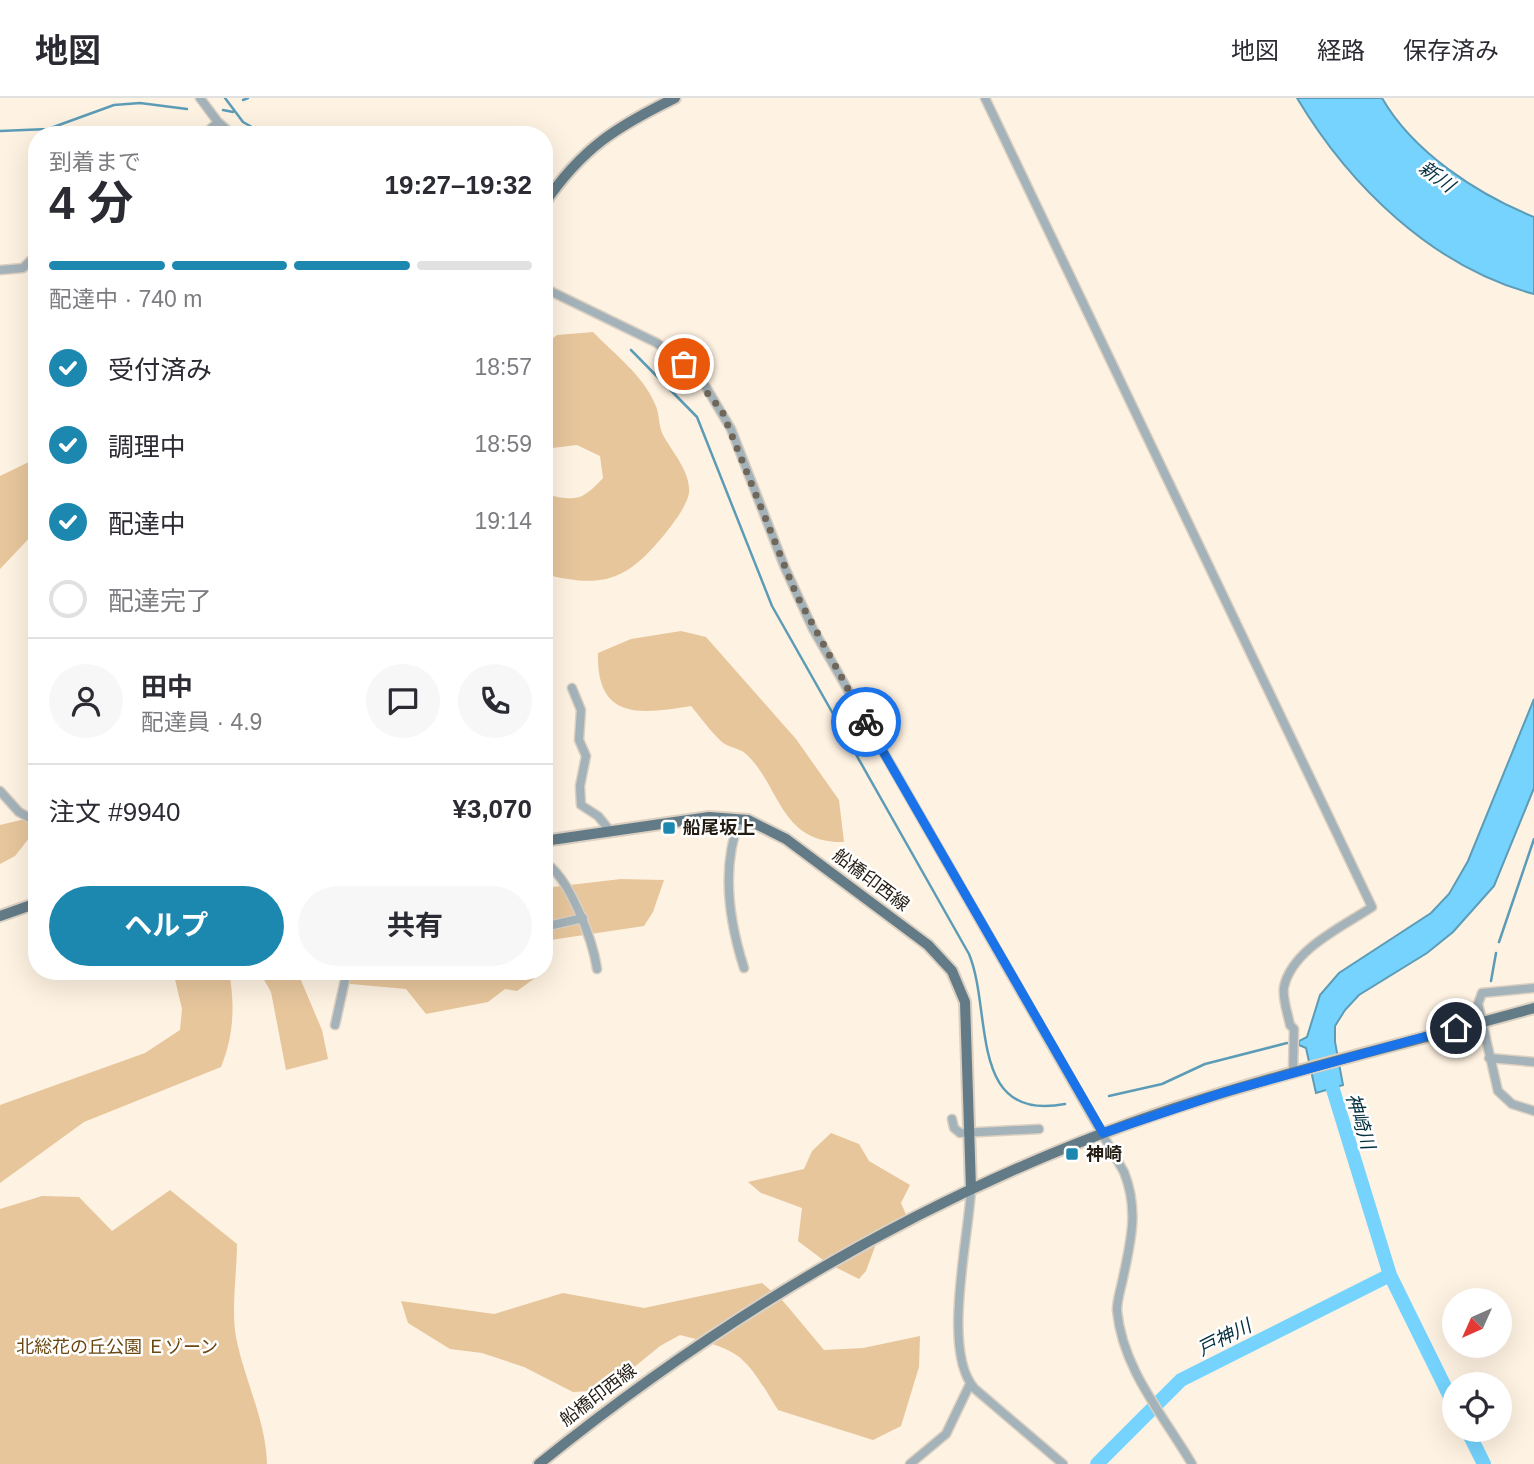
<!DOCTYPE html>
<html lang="ja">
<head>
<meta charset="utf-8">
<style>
  :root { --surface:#fff; --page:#f7f7f7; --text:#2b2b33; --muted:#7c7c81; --line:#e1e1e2; --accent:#1c87af }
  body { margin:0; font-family:Arial,"Noto Sans JP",sans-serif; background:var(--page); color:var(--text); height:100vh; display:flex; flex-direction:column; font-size:26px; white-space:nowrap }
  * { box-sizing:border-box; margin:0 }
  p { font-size:23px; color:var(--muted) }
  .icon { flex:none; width:38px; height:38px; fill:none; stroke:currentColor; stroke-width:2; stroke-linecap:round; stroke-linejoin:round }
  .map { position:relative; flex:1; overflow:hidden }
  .sheet { position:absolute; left:28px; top:28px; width:525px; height:854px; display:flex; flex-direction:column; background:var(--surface); border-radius:28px; box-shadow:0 7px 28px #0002 }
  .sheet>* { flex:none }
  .needle { width:46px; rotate:225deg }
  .tools { position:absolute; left:1442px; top:1190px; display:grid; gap:14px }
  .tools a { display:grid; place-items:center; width:70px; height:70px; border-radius:50%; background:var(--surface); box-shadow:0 7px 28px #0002; font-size:35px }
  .pin { position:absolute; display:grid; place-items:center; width:60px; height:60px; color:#fff; margin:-30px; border:4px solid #fff; border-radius:50%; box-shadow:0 2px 7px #0007 }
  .courier { position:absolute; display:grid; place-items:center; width:70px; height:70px; margin:-35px; border:5px solid #1a73e8; border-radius:50%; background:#fff; color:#222; box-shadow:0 2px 9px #0007 }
  .summary em { font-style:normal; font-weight:700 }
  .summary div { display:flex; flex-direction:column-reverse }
  .summary { display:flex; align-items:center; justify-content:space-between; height:119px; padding:0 21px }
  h1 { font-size:46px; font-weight:700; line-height:52px }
  .bar { display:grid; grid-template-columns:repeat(4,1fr); gap:10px 7px; align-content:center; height:84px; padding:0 21px }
  .bar i { height:9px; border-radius:5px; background:var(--line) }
  .bar .active { background:var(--accent) }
  .bar p { grid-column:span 4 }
  .line { display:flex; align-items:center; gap:18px; padding:0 21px; border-top:2px solid var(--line) }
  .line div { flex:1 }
  .round { display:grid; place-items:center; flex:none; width:74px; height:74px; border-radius:37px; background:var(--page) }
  ol { padding:0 21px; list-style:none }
  li { display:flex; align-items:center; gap:21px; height:77px }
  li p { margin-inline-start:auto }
  li .icon { padding:7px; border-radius:50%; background:var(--accent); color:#fff; stroke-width:4 }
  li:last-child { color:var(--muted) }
  li i { width:38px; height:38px; border:4px solid var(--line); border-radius:50% }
  .cta { display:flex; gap:14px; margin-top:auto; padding:14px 21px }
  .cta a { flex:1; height:80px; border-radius:42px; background:var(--accent); color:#fff; font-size:28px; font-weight:700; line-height:80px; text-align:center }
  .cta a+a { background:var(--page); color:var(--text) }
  header { display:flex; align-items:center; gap:42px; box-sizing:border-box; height:98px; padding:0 35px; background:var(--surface); border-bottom:2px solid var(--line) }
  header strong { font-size:33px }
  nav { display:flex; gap:38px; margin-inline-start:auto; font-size:24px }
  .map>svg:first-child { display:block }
  .green { fill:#e7c69c }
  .water { fill:#75d3fd; stroke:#5c9cb7; stroke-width:2 }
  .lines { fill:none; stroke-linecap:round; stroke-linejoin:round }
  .stream { stroke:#5c9cb7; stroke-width:2.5 }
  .river { stroke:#75d3fd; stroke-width:14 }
  .minor-casing { stroke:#dbd0c1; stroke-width:11 }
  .major-casing { stroke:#dbd0c1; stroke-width:14 }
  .minor { stroke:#a4b2b9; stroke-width:8 }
  .major { stroke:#627b87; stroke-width:10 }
  .done { stroke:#70675b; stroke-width:7; stroke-dasharray:0 12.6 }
  .route { stroke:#1a73e8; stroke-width:9 }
  .poi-dot { fill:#1c87af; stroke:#fff; stroke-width:2.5 }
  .labels { text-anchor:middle; stroke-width:5; stroke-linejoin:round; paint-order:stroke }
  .poi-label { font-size:18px; font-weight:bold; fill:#231c13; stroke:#fff; text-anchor:start }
  .street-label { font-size:18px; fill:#231c13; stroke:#fff }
  .park-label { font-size:18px; fill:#6a4710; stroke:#fff }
  .water-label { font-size:19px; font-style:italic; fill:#033040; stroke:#fff }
</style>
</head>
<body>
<header>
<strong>地図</strong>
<nav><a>地図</a><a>経路</a><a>保存済み</a></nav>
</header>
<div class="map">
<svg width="1534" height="1366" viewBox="0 0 1534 1366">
  <rect width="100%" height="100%" fill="#fef2e2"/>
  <path class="green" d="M593,234C614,256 643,277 655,306C660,316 658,327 663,337C672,354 691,374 689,395C687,407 675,423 668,432C629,481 606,492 544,476V396C575,403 581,404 603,380L600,358L577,347L544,351V247L557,237Z
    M37,360V432L0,471V378Z
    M681,533L706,539L796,641L839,702L844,744C780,746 780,687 746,656C740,650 729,650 722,644C711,634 701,620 691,608C641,616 596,623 598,555L631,541Z
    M25,721L37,730L15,758L0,766V727Z
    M621,781L664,782L653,814L644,828L544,843V790Z
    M173,873H229C235,907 234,937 221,969L84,1024L0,1085V1007L145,955L180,932L182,911Z
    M259,873H297L322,932L328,961L286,972L271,894Z
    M341,873H534L535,880L517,893L505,891L488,904L426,916L406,891L340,885Z
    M831,1035L859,1046L869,1063L910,1087L901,1105L911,1128L876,1146L866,1173L859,1181L827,1165L798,1143L802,1110L761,1095L748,1084L804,1071L812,1053Z
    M170,1092L237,1146C237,1173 231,1213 236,1239C244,1281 266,1322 267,1366H0V1111L42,1098L79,1099L112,1133Z
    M762,1185L783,1203L824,1252L863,1250L920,1238L919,1269L901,1328L873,1342L778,1312C744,1257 744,1253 680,1237L660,1248L606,1292L573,1294L524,1269L482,1255L450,1251L408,1225L401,1203L494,1216L563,1195L644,1210Z"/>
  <path class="water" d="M1297,0H1382C1413,54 1477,96 1534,119V196C1432,169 1349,87 1297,0Z
    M1534,601V690L1494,788L1453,834L1427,855L1359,897L1345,912L1335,928V944L1343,987L1316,995L1306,950L1299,947V943L1307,939L1320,897L1339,875L1431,815L1449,796L1468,763Z"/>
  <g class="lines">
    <path class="stream" d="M225,0L243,24L266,37
      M243,2L248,0
      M223,12L233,14
      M0,33L48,31L114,7L140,5L187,11
      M631,252L697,319L772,508L969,856C993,914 967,1025 1065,1006
      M1499,844L1534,741
      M1491,883L1496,855
      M1109,998L1162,986L1205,966L1287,945"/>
    <path class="river" d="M1327,972L1390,1177L1454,1307
      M1467,1332L1484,1366
      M1097,1366L1181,1282L1390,1177"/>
    <defs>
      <path id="minor" d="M200,0L218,24L233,37
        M985,0L1372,809C1344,828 1292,851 1284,889C1282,900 1288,916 1290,927L1294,931L1293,974
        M204,37L218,24
        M0,172L23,170L37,156
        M544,190L657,245L688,269L706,289L731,331L785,470L813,531L1124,1074C1139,1112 1131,1142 1123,1180C1121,1190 1117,1202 1117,1212C1122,1270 1163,1317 1192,1366
        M572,590L581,612L579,642L586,658L580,688L581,707L598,718L611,734
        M0,693L19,714L37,724
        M740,721C721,768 729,823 744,870
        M544,764C569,778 593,843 597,871
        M544,829L583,820
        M1534,890L1482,895L1478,906L1498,993L1512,1006L1534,1013
        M335,927L347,873
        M1489,960L1534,964
        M952,1021L954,1030L960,1035L1039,1031
        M971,1091C969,1139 941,1255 975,1291L1063,1366
        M910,1366L946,1336L970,1286"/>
      <path id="major" d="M544,106C582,50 616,29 675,0
        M544,743L709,719L748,722L786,741L928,847L952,873L965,904L971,1091
        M0,818L37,805
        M539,1366C717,1222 913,1104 1128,1026C1261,978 1399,948 1534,910"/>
    </defs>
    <use href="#minor" class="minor-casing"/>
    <use href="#major" class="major-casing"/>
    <use href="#minor" class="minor"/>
    <use href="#major" class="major"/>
  </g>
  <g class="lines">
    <path class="done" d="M684,266L722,313L796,496L866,624"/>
    <path class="route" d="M866,624L1103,1035L1225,994L1456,930"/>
  </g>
  <g class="poi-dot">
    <rect x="662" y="723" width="14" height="14" rx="3.5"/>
    <rect x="1065" y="1049" width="14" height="14" rx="3.5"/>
  </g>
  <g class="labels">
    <g class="poi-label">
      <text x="683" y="736">船尾坂上</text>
      <text x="1086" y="1062">神崎</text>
    </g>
    <g class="street-label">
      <text transform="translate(871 782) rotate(37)" y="6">船橋印西線</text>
      <text transform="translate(598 1297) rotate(-37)" y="6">船橋印西線</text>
    </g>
    <g class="park-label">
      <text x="117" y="1255">北総花の丘公園 Ｅゾーン</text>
    </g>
    <g class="water-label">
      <text transform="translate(1437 78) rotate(36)" y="7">新川</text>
      <text transform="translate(1361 1023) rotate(73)" y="7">神崎川</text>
      <text transform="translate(1224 1239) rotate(-27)" y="7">戸神川</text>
    </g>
  </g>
</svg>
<div class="tools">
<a><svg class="needle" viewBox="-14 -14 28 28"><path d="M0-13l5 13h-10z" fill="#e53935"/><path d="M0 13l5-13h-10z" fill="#7c7c81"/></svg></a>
<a><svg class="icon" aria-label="locate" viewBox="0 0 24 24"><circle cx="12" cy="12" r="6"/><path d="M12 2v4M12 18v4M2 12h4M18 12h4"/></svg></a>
</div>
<div class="pin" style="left:684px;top:266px;background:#ea580c"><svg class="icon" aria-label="bag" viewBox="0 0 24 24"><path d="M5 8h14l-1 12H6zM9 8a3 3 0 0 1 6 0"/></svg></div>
<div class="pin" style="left:1456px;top:930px;background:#1f2937"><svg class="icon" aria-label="home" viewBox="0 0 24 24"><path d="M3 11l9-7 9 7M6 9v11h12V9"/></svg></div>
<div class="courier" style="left:866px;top:624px"><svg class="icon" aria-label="bike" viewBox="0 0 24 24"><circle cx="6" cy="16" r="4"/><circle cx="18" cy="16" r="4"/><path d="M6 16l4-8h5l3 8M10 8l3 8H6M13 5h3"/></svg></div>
<section class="sheet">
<div class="summary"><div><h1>4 分</h1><p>到着まで</p></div><em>19:27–19:32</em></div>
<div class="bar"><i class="active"></i><i class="active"></i><i class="active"></i><i></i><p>配達中 · 740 m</p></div>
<ol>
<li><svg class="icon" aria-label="check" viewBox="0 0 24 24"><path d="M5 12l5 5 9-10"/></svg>受付済み<p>18:57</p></li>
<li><svg class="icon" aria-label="check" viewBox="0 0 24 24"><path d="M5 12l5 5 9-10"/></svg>調理中<p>18:59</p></li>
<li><svg class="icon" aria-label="check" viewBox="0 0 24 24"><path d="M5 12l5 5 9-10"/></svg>配達中<p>19:14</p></li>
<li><i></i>配達完了</li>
</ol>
<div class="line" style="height:126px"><a class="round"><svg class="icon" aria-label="person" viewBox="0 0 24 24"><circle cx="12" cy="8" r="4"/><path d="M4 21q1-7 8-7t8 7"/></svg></a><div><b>田中</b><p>配達員 · 4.9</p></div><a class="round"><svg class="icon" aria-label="chat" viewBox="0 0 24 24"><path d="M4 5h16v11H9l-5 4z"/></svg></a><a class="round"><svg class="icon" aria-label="phone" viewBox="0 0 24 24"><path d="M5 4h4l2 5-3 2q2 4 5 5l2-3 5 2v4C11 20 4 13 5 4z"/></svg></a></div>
<div class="line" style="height:91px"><div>注文 #9940</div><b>¥3,070</b></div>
<div class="cta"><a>ヘルプ</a><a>共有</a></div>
</section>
</div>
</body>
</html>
